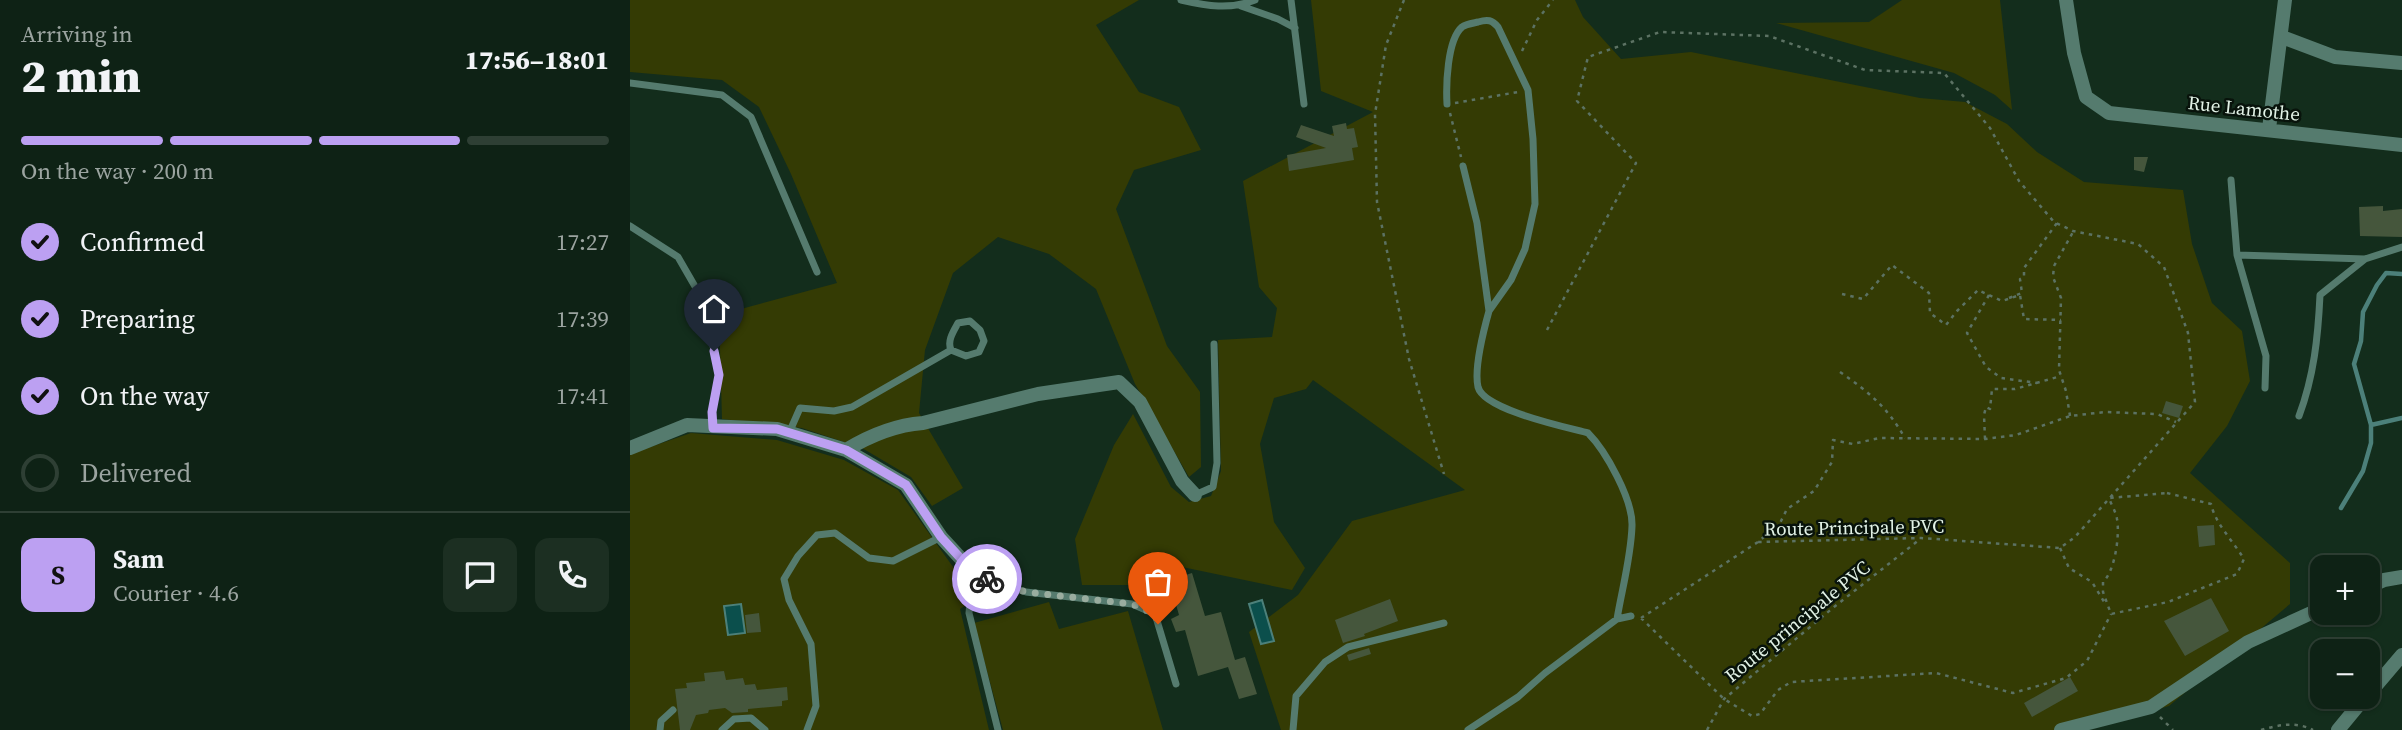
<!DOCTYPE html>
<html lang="en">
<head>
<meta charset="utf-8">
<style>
  :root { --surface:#0e2215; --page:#1c2f22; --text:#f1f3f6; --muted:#9ba4a0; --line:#2e3f34; --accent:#bca0f2 }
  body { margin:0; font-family:"Source Serif 4",serif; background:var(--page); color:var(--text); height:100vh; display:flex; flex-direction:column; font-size:26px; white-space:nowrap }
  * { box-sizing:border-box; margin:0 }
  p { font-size:23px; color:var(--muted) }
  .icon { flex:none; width:38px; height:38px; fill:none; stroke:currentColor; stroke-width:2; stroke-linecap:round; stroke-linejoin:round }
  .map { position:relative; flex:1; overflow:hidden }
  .panel { display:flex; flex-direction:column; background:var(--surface); width:630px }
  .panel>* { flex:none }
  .fabs { position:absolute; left:1680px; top:555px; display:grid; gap:14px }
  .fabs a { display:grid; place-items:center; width:70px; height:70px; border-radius:14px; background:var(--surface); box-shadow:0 2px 5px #0004,0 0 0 2px var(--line); font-size:35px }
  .pin { position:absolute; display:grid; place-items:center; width:60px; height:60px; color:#fff; margin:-72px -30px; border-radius:50% 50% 50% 0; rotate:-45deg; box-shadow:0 0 7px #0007 }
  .pin .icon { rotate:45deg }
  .courier { position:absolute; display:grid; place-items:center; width:70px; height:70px; margin:-35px; border:5px solid #bca0f2; border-radius:50%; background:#fff; color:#222; box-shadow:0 2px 9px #0007 }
  .head em { font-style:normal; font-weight:800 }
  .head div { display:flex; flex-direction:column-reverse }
  .head { display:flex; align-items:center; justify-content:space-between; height:119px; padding:0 21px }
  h1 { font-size:46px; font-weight:800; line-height:52px }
  .bar { display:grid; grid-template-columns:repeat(4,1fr); gap:10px 7px; align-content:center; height:84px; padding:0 21px }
  .bar i { height:9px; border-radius:5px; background:var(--line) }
  .bar .active { background:var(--accent) }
  .bar p { grid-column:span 4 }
  .line { display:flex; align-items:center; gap:18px; padding:0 21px; border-top:2px solid var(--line) }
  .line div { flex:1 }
  .round { display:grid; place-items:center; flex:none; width:74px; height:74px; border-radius:14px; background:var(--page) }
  ol { padding:0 21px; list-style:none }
  li { display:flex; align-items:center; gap:21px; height:77px }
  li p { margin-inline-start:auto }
  li .icon { padding:7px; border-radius:50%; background:var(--accent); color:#111; stroke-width:4 }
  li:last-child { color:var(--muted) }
  li i { width:38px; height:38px; border:4px solid var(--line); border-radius:50% }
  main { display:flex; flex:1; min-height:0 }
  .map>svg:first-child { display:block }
  .green { fill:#343b04 }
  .water { fill:#0b4f4c; stroke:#4c807a; stroke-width:2 }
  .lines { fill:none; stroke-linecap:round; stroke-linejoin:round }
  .stream { stroke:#4c807a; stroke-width:4.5 }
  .building { fill:#45563c }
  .path { stroke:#5c7263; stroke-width:2.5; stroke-dasharray:3.5 5; stroke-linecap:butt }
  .service { stroke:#557b6e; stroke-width:7 }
  .minor { stroke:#557b6e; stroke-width:14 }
  .done { stroke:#9aad9f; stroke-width:7; stroke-dasharray:0 12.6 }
  .route { stroke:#bca0f2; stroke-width:9 }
  .labels { text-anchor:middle; stroke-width:5; stroke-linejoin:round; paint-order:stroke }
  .street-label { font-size:19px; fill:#e2f2e6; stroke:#08130b }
</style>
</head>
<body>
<main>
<section class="panel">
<div class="head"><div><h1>2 min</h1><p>Arriving in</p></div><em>17:56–18:01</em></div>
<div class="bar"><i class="active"></i><i class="active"></i><i class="active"></i><i></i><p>On the way · 200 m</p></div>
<ol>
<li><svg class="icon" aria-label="check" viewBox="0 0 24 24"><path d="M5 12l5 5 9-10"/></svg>Confirmed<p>17:27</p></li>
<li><svg class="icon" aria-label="check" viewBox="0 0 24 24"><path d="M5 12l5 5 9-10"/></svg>Preparing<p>17:39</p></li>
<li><svg class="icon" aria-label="check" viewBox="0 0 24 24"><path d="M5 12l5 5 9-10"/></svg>On the way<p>17:41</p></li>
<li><i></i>Delivered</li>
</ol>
<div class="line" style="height:126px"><b class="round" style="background:var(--accent);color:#111">S</b><div><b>Sam</b><p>Courier · 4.6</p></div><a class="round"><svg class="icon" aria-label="chat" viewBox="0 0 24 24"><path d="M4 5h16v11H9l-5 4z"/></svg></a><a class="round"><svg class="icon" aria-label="phone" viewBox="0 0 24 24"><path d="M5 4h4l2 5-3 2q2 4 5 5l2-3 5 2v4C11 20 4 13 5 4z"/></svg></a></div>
</section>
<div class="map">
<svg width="1772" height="730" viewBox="0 0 1772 730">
  <rect width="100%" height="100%" fill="#132d1c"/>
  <path class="green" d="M0,0H509L466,25L509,92L549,107L571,150L504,170L486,209L537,346L570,392L571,467L559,477L505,384L466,289L419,254L368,237L323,273L295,350L289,413L333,488L302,506L281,477L232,448L172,428L92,419L89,315L207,283L161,174L129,107L92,80L0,72Z
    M681,0H945L953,17L991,59L1061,52L1290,98L1335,102L1377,124L1407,152L1454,182L1553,190L1562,244L1582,303L1612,331L1620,381L1597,426L1560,473L1660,563V604L1539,706L1455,730H651L619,632L668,595L722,521L835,490L683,380L676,389L644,398L630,444L644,522L675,568L662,590L533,563L500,585H452L445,539L484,445L503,414L541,487L559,502L581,496L591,471L588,340L642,337L647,308L629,287L613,181L743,112L691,91Z
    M1272,0H1370L1382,110L1365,95L1324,73L1146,23L1239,22Z
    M61,433L147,440L214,460L268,490L346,599L330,609L359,730H0V454Z
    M419,602L429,629L498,611L533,730H373L344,623Z"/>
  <path class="water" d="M632,600L644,641L631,644L619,604Z
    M111,604L115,633L98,635L94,606Z"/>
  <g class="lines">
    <path class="stream" d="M1741,425L1772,418
      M1711,508L1733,471L1741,443V425L1724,364L1731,341L1733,312L1747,285L1756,273L1772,274"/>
  </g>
  <path class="building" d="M716,123L717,129L724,128L728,147L722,148L724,160L659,171L657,155L696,148L666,137L671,125L704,136L702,126Z
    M1504,157H1518L1514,172L1504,170Z
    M1753,206V211L1772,209V237L1730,236L1729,207Z
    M1536,401L1553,406L1549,418L1532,413Z
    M1584,525L1585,545L1569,547L1567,526Z
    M562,573L575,616L591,612L605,660L615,657L627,694L609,699L598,667L568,676L555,630L546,632L541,619L549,615L539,580Z
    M1581,598L1599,631L1555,656L1534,621Z
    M760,599L768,621L734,634L735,636L713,643L705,620Z
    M129,613L131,632L117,633L115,615Z
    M739,648L741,654L719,661L717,655Z
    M94,671L96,680L113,678L115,685L125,684L127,690L157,687L158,700L152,701V706L118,709V712L102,713L95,708L79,710L78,713L66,715L60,730H50L45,689L57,688L56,683L75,681L74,673Z
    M1440,677L1448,691L1402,717L1394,703Z"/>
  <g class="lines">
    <path class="path" d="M774,0L756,45L745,114L747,202L779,359L814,474
      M892,51L907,20L923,0
      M825,103L888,92
      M820,113L831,157
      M1212,294L1233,299L1262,265L1299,293L1300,313L1316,325L1327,311L1348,290L1372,301L1390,295L1394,319L1431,320
      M1359,295L1337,333L1356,367L1371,378L1407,383
      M1379,298L1392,293L1390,279L1394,277V268L1427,223
      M917,330L1006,163L947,101L958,57L1030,32L1139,36L1235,70L1314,73L1360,128L1389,181L1424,222L1443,231L1508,244L1534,267L1558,333L1565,402L1445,537L1430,548L1291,538L1128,542
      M1210,372C1239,392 1257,407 1275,438
      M1440,416L1436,391L1429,370L1431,298L1423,277L1424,266L1443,232
      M1355,439L1354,415L1356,407L1360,409L1362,389H1385L1431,376
      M1537,493L1581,504C1585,523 1603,541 1614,559L1607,574L1538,602L1481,614L1473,592V582C1485,571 1490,535 1487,519C1486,512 1481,504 1479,498Z
      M1430,548L1439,568L1462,582L1476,605
      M1011,618L1128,542L1150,523L1157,509L1184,491L1202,462L1203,440L1223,444L1249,438L1355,439L1386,435L1440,416L1475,412L1527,414L1546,422
      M1011,618L1094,699L1122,716L1130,714L1148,690L1161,682L1306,673L1383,693L1436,678L1457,661L1481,614
      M1530,717L1543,730
      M1077,730L1094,699L1204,607L1289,540
      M1631,730C1648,725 1666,721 1683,730"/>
    <path class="service" d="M551,0C577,6 600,10 625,0
      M661,0L674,104
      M611,6L648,19L665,28
      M0,83L92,95L121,117L187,272
      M817,104C816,86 817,40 832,27C836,24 844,23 848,22C858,19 862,20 868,27L898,90L903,139L905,204L895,249L881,280L859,311L847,223L833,166
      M1601,180L1607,255L1636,356L1635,388
      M0,226L48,257L74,302L89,375L82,412
      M1607,255L1735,259L1772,247
      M859,311C854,329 844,369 848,387C854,410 936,427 958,433C976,451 1003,500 1002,526C1001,557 992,589 987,619
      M1669,416C1684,376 1688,337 1690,295L1735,259
      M159,433L170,408L204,411L222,407L321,350L336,356L349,352L354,341L350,330L340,321L328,323C323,332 317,341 321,350
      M565,495L583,487L587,463L584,344
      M334,562L360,581L396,592L502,604L525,614L546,684
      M351,575L340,602L339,613L368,730
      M30,730L31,721L43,710
      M92,730L104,719L121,718L135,730
      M177,730L186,706L181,644L159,600L154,579L168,556L187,535L205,533L239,558L263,561L311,537
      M663,730L666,696L695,662L718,647L814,623
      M838,730L888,697L915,673L987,619L1001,616"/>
    <path class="minor" d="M1436,0L1444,53L1456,97L1479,113L1772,145
      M1652,37L1705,57L1772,63
      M1639,129L1655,0
      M0,448L57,425L147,429L216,450L276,485L311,537L334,562
      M216,450C239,436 266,425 293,423L408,394L489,382L510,402L552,481L565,495
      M1738,587L1754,580L1772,577
      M1738,695L1772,655
      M1431,730L1521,707L1618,642L1692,608
      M1708,730L1736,696"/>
  </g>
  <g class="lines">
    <path class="done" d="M357,579L396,592L502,604L525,614L528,624"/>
    <path class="route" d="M84,351L89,375L82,412L83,428L147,429L216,450L276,485L311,537L334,562L357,579"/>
  </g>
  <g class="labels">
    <g class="street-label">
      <text transform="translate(1614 108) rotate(6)" y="7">Rue Lamothe</text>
      <text transform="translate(1224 527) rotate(-1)" y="7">Route Principale PVC</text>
      <text transform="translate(1167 621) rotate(-39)" y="7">Route principale PVC</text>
    </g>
  </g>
</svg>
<div class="fabs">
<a>+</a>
<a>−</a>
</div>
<div class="pin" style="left:528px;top:624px;background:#ea580c"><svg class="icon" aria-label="bag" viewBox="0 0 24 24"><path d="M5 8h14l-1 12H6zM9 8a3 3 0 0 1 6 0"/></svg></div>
<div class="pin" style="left:84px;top:351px;background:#1f2937"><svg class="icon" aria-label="home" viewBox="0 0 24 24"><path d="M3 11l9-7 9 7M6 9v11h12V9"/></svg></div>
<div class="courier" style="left:357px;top:579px"><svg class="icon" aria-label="bike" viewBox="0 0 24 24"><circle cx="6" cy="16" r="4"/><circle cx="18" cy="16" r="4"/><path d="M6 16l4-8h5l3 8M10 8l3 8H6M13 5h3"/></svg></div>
</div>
</main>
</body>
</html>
